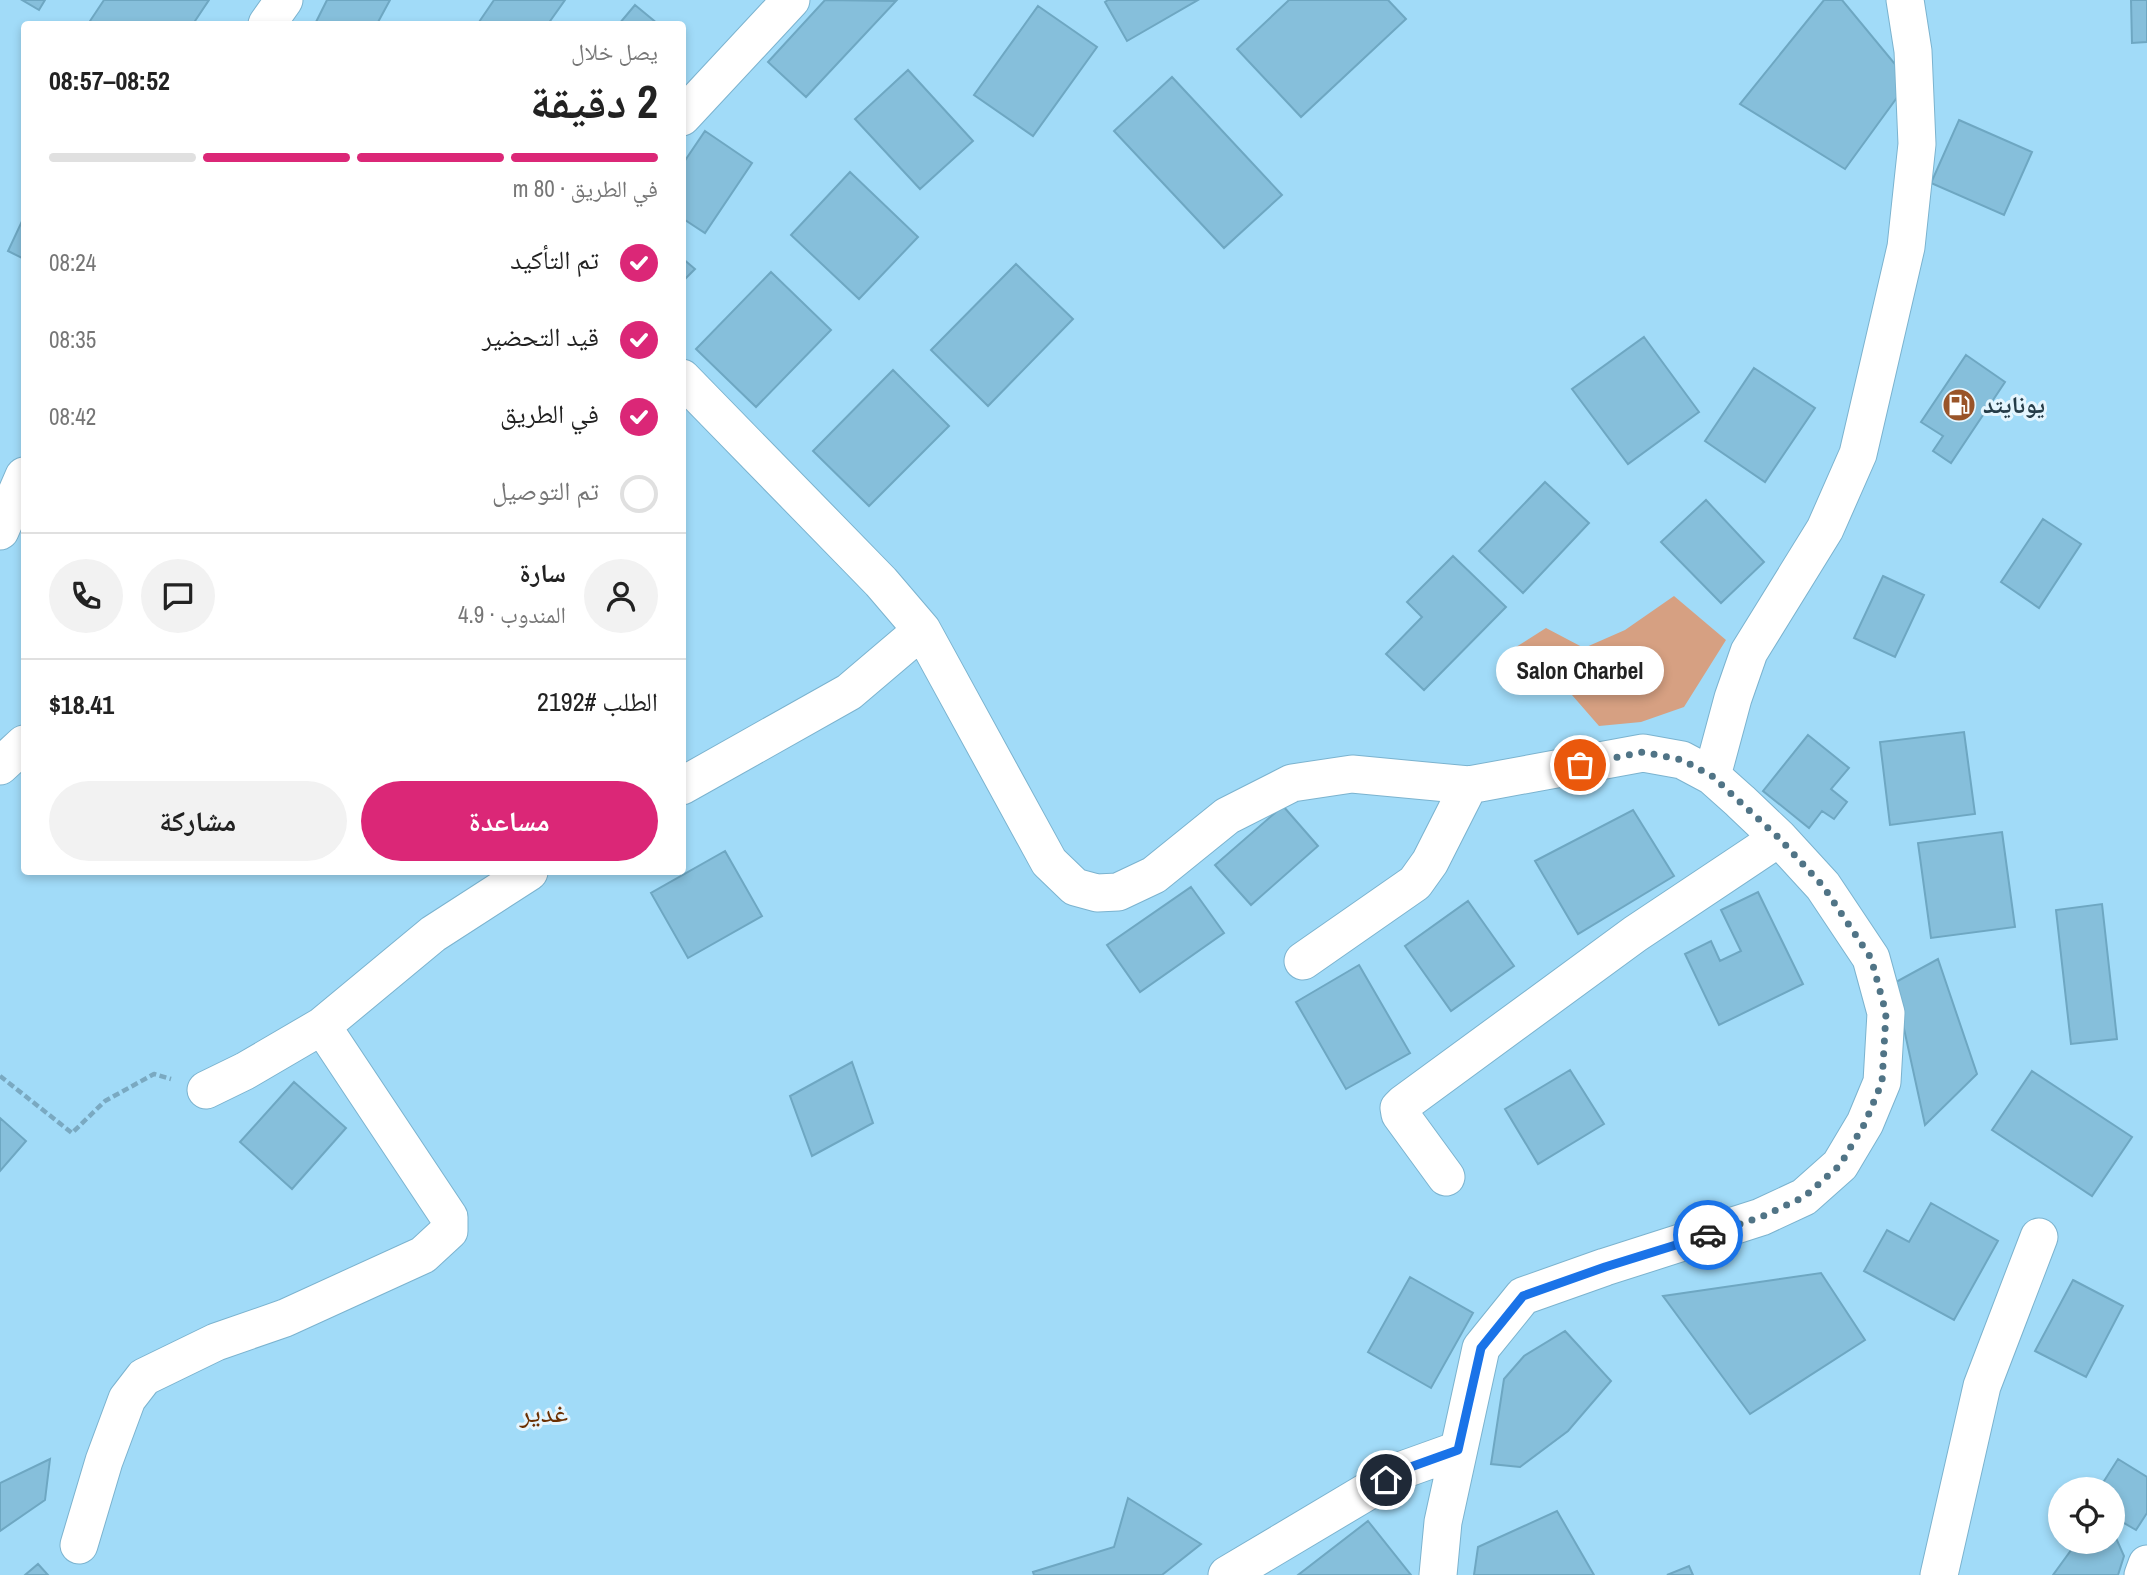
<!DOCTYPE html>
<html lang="ar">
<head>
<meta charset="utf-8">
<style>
  :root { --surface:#fff; --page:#f2f2f2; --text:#222; --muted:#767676; --line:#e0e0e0; --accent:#db2777 }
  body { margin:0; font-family:"Archivo Narrow","Noto Naskh Arabic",sans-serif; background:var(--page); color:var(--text); direction:rtl; height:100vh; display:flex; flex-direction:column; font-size:26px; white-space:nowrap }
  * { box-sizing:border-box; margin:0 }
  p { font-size:23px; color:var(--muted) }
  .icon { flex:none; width:38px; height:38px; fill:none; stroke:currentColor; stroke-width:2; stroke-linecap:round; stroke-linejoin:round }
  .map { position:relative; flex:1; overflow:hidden; direction:ltr }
  .sheet { position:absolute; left:21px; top:21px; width:665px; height:854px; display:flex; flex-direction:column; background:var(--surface); border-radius:7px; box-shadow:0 4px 10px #0003; direction:rtl }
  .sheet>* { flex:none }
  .tools { position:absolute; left:2048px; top:1477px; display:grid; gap:14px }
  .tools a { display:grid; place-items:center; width:77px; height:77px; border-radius:50%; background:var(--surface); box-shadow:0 4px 10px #0003; font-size:35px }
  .pin { position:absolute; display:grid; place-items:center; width:60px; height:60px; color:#fff; margin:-30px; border:4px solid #fff; border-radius:50%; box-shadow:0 2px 7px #0007 }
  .courier { position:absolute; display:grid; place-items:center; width:70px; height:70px; margin:-35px; border:5px solid #1a73e8; border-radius:50%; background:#fff; color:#222; box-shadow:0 2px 9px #0007 }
  .bubble { position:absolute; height:49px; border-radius:24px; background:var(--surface); box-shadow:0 4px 10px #0003; font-size:23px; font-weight:700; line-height:49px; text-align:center; direction:rtl }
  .overview em { font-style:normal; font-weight:700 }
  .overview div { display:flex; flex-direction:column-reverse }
  .overview { display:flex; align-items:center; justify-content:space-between; height:119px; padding:0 28px }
  h1 { font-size:46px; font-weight:700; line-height:52px }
  .bar { display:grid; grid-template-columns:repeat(4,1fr); gap:10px 7px; align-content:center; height:84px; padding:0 28px }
  .bar i { height:9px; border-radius:5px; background:var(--line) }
  .bar .active { background:var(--accent) }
  .bar p { grid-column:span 4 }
  .line { display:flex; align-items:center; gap:18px; padding:0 28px; border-top:2px solid var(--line) }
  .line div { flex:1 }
  .round { display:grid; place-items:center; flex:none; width:74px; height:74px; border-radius:37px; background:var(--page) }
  ol { padding:0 28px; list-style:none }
  li { display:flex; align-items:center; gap:21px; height:77px }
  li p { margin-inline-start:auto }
  li .icon { padding:7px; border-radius:50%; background:var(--accent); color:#fff; stroke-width:4 }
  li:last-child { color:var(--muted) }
  li i { width:38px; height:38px; border:4px solid var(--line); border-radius:50% }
  .action { display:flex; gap:14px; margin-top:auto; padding:14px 28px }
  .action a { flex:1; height:80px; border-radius:42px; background:var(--accent); color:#fff; font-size:28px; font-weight:700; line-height:80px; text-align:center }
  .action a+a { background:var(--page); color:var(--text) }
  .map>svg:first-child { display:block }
  .green { fill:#d6a082 }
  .building { fill:#86bfdb; stroke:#6ea7c2; stroke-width:2 }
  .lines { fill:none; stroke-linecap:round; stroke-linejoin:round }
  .minor-casing { stroke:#7bb3cf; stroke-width:39 }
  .path { stroke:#7aa9c1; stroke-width:4.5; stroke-dasharray:7 3.5; stroke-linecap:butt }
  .minor { stroke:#fff; stroke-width:37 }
  .done { stroke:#507486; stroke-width:7; stroke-dasharray:0 12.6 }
  .route { stroke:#1a73e8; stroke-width:9 }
  .labels { text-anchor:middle; stroke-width:6; stroke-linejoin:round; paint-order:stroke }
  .poi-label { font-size:24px; font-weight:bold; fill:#253c48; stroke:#e4f5fe; text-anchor:start }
  .quarter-label { font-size:28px; fill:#6c3002; stroke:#e4f5fe }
</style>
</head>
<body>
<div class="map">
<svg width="2147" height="1575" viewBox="0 0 2147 1575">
  <rect width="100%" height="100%" fill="#a1dbf8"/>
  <path class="green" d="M1674,596L1726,640L1684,707L1641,722L1599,726L1565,687L1508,652L1546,628L1584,648L1625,630Z"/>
  <path class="building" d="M22,0H45L39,10Z
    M104,0H209L193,24H96L90,21Z
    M327,0H390L377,24H315Z
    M494,0H565L548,24H483L479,22Z
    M825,0L896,1L806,97L768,62Z
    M1108,0H1198L1127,41L1105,2Z
    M1289,0H1388L1406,19L1301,117L1237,49Z
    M1824,0H1842L1909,81L1845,169L1740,104Z
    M2131,0H2147V42L2132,43Z
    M635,5L658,24H619Z
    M1038,6L1097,47L1033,136L974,95Z
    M908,70L973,141L920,189L855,119Z
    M1172,77L1282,195L1224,248L1114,131Z
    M1959,120L2032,152L2004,215L1931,183Z
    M705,131L752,163L705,233L682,218V165Z
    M850,172L918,237L859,299L791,235Z
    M24,217V259L8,251Z
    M682,258L695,269L682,282Z
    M1016,264L1073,319L988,406L931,350Z
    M771,272L831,330L756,407L696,349Z
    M1644,337L1699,412L1628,464L1572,389Z
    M1966,355L2005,382L1951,463L1933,451L1943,436L1921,422Z
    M1754,368L1815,408L1765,482L1705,441Z
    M893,370L949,426L869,506L813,451Z
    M1545,482L1589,523L1523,593L1479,551Z
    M1706,500L1764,562L1721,603L1661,542Z
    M2043,519L2081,544L2039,608L2001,582Z
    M1453,556L1506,607L1424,690L1386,654L1422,617L1407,602Z
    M1883,576L1924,595L1895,657L1854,638Z
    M1964,732L1975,814L1890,825L1880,742Z
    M1808,735L1849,768L1831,789L1847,802L1834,819L1822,811L1809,828L1763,791Z
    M1283,806L1318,846L1251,905L1215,865Z
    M1633,810L1674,876L1578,934L1535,861Z
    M2002,832L2015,927L1931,938L1918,843Z
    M725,851L762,916L688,958L651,893Z
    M1191,887L1224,933L1140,992L1107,945Z
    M1758,892L1803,984L1719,1025L1685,954L1711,941L1720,961L1741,951L1721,910Z
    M1468,901L1514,966L1451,1011L1405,946Z
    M2102,904L2117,1039L2071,1044L2056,910Z
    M1938,959L1977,1074L1925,1125L1894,983Z
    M1359,965L1410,1053L1346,1089L1296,1002Z
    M852,1062L873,1123L812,1156L790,1096Z
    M1570,1070L1604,1124L1538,1164L1505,1109Z
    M2032,1071L2132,1137L2092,1196L1992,1130Z
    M294,1082L346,1128L292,1189L240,1142Z
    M0,1118L26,1141L0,1171Z
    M1931,1203L1998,1241L1954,1320L1864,1271L1887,1230L1909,1242Z
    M1821,1273L1865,1340L1750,1414L1663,1296Z
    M1410,1277L1473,1313L1431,1388L1368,1352Z
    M2073,1280L2123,1306L2086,1377L2035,1351Z
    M1565,1331L1611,1381L1568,1431L1520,1467L1491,1464L1504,1379L1524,1356Z
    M50,1459L45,1500L0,1531V1483Z
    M2118,1459L2147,1477V1513L2136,1530L2112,1516V1489H2099Z
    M1128,1498L1201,1544L1162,1575H1034L1033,1572L1114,1547Z
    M1557,1511L1594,1575H1474L1478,1547Z
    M1368,1521L1411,1575H1298Z
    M2112,1529L2124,1556L2118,1575H2053L2077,1542H2112Z
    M38,1564L48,1575H25Z
    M1689,1566L1693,1575H1667Z"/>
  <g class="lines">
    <defs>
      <path id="minor" d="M267,24L284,0
        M682,117L791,0
        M682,378L881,582L922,630L1049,862L1075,887L1097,893L1118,892L1154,875L1227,816L1292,783L1352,774L1469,785L1643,753L1682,760L1712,776L1740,801L1779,838L1823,886L1871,958L1886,1013L1882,1082L1865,1123L1840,1165L1804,1197L1761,1217L1605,1267L1523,1296L1481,1348L1443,1522L1438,1575
        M0,531L24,476
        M0,766L24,744
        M1712,776L1733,698L1749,652L1825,529L1858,454L1906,247L1917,144L1913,51L1905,0
        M682,786L849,692L922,630
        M1303,961L1415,883L1430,862L1469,785
        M206,1090L245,1071L322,1026L433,934L529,872
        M1446,1177L1400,1114L1399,1108L1403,1104L1635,934L1779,838
        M79,1545L104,1461L127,1399L144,1377L216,1342L285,1318L423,1255L449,1231V1217L322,1026
        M1227,1575L1405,1469L1458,1450
        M1939,1575L1982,1386L2039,1237
        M2143,1575L2147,1564"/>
    </defs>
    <use href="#minor" class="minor-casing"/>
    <path class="path" d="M0,1076L72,1133L105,1101L154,1074L171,1079"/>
    <use href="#minor" class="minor"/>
  </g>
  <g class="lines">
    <path class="done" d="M1580,765L1643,752L1682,760L1712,776L1779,838L1823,886L1871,958L1886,1013L1882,1082L1865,1123L1840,1165L1804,1197L1761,1217L1708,1235"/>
    <path class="route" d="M1386,1480L1405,1469L1458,1450L1481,1348L1523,1296L1605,1267L1708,1235"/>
  </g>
  <defs>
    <symbol id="fuel-disc" viewBox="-11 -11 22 22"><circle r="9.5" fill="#995429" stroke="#e4f5fe"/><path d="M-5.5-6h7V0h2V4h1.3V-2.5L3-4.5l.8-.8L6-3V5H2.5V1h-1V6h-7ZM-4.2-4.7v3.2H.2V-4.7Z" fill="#fff"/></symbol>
  </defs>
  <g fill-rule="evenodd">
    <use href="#fuel-disc" x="1940" y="386" width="38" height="38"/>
  </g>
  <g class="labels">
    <g class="poi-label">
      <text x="1983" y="413">يونايتد</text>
    </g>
    <g class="quarter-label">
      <text x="544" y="1422">غدير</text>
    </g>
  </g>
</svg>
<div class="tools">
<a><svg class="icon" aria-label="locate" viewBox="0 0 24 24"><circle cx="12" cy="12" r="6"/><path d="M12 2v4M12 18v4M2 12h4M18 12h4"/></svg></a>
</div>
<div class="pin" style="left:1580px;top:765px;background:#ea580c"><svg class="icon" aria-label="bag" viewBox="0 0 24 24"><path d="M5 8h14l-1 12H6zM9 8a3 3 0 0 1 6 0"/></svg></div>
<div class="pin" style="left:1386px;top:1480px;background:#1f2937"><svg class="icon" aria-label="home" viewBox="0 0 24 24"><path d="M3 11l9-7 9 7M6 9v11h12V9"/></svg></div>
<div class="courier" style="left:1708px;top:1235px"><svg class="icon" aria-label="car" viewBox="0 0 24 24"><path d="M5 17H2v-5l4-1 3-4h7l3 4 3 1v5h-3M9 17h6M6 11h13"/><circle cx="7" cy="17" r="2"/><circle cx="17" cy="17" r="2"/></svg></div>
<div class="bubble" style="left:1496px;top:646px;width:168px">Salon Charbel</div>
<section class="sheet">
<div class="overview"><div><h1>2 دقيقة</h1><p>يصل خلال</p></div><em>08:52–08:57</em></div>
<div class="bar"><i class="active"></i><i class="active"></i><i class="active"></i><i></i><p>في الطريق · 80 m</p></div>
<ol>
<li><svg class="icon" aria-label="check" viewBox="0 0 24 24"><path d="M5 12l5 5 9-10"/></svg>تم التأكيد<p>08:24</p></li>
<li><svg class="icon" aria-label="check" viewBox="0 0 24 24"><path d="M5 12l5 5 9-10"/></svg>قيد التحضير<p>08:35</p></li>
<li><svg class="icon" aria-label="check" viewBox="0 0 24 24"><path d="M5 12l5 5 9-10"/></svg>في الطريق<p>08:42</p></li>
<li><i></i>تم التوصيل</li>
</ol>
<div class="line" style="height:126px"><a class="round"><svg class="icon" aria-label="person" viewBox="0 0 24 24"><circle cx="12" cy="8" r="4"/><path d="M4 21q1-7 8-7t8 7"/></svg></a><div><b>سارة</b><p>المندوب · 4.9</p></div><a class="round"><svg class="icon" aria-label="chat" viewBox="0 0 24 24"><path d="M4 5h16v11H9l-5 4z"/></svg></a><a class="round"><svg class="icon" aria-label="phone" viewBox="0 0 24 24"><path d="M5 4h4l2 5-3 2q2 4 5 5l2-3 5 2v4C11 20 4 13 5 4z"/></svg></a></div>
<div class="line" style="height:91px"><div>الطلب #2192</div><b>$18.41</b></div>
<div class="action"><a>مساعدة</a><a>مشاركة</a></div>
</section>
</div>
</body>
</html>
